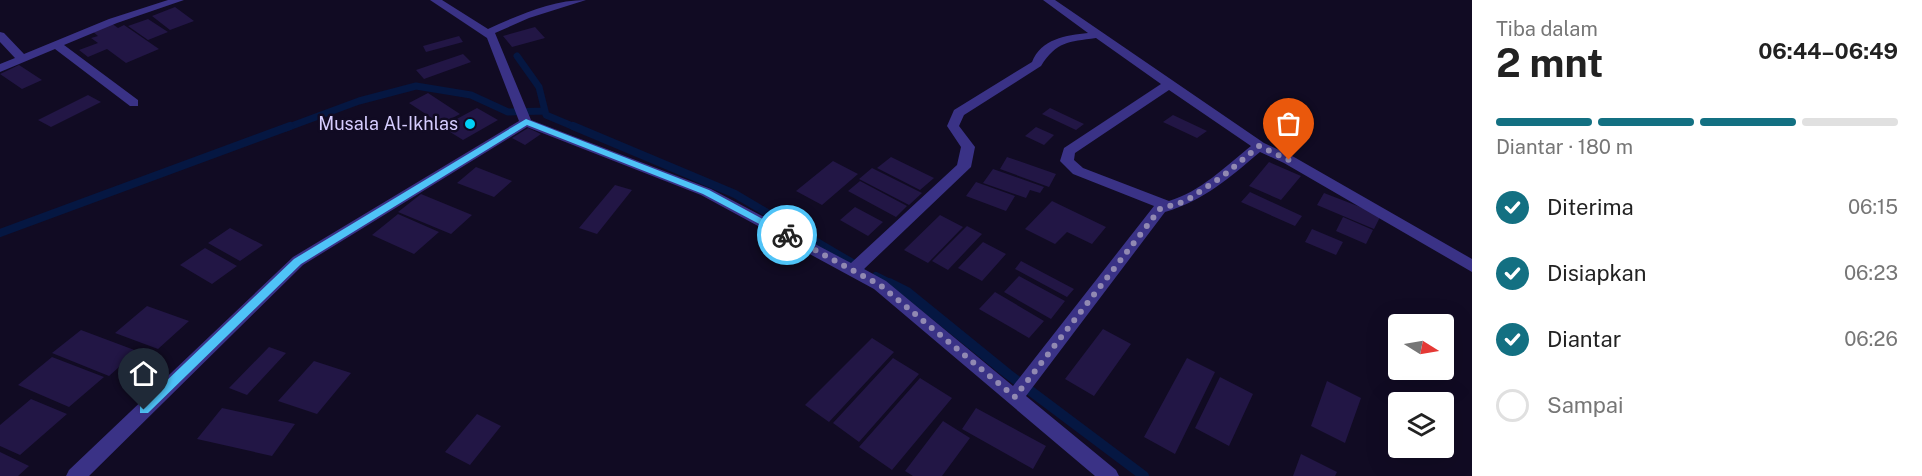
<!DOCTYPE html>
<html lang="id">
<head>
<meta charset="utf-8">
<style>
  :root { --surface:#fff; --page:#f2f2f2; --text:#222; --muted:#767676; --line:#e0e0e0; --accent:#137082 }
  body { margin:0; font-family:"Public Sans",sans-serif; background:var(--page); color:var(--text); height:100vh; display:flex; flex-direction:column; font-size:22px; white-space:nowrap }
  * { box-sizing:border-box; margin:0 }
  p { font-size:20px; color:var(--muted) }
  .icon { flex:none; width:33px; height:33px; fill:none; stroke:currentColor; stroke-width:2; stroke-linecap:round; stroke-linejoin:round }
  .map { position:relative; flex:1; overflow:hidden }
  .details { display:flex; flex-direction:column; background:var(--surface); width:450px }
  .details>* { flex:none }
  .needle { width:39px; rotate:101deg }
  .fabs { position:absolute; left:1388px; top:314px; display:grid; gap:12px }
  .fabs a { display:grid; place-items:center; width:66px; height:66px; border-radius:6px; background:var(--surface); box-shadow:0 6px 24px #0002; font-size:30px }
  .pin { position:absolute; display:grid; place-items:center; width:51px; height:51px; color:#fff; margin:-62px -26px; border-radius:50% 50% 50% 0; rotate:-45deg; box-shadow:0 0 6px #0007 }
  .pin .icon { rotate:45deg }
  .courier { position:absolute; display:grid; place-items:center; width:60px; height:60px; margin:-30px; border:4px solid #4fc3f7; border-radius:50%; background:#fff; color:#222; box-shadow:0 2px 8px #0007 }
  .head em { font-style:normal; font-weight:700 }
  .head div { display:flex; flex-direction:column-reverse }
  .head { display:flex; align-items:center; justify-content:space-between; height:102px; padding:0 24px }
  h1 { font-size:39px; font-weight:700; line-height:45px }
  .bar { display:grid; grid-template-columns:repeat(4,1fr); gap:9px 6px; align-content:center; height:72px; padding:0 24px }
  .bar i { height:8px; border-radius:4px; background:var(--line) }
  .bar .selected { background:var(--accent) }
  .bar p { grid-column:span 4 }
  ol { padding:0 24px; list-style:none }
  li { display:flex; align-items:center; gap:18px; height:66px }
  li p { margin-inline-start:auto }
  li .icon { padding:6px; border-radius:50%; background:var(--accent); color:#fff; stroke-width:4 }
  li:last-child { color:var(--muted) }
  li i { width:33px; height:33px; border:3px solid var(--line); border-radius:50% }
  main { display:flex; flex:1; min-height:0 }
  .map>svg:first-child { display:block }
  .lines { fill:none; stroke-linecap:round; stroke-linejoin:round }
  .stream-far2 { stroke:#051742; stroke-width:7 }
  .stream-far1 { stroke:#051742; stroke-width:8 }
  .stream { stroke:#051742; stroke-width:10 }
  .building { fill:#221645 }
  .minor { fill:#3a3286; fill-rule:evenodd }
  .route { fill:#4fc3f7 }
  .done { stroke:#9189b2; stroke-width:6; stroke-dasharray:0 10.8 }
  .poi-dot { fill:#00d0f8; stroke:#110b23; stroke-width:2 }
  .labels { text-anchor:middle; stroke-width:5; stroke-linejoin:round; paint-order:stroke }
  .poi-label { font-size:18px; fill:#d6cdff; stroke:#110b23; text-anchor:end }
</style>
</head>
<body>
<main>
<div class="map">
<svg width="1472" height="476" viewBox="0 0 1472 476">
  <rect width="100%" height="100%" fill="#110b23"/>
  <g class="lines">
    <path class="stream-far2" d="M517,56L539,87L546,115L577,128
      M286,128L359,101L416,86L471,95L508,112L545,111"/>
    <path class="stream-far1" d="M573,126L735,194L861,268
      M0,233L290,126
      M876,276L892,284"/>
    <path class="stream" d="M889,283L907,292L1008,374L1144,476"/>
  </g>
  <path class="building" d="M175,7L194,21L170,30L152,16Z
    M148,19L168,32L148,40L128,26Z
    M111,23L118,28L124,25L159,49L126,63L107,49L88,57L79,50L98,43L91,38L98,36L92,31Z
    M535,27L545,38L512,47L503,36Z
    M459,36L463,42L426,52L423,46Z
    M463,54L471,62L424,79L416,70Z
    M19,65L42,80L22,89L0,74Z
    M428,93L460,114L441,124L409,103Z
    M88,95L101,102L51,127L38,120Z
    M477,108L498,120L463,140L442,127Z
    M1050,108L1084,124L1076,130L1042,114Z
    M1173,115L1207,131L1197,138L1163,122Z
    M1036,127L1054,135L1044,145L1025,136Z
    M528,128L541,134L525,145L512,138Z
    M891,157L934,178L920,190L877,168Z
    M1007,157L1056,174L1049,187L1000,169Z
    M833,161L858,174L822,205L796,191Z
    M1269,162L1301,176L1281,200L1249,186Z
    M476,167L512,181L494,197L457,183Z
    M872,168L922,193L909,205L859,179Z
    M993,169L1044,187L1040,193L1030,190L1026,198L983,183Z
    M860,181L907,206L896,217L848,191Z
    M976,182L1015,196L1006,211L966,196Z
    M615,185L632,190L597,234L579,228Z
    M1250,192L1302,216L1295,226L1241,202Z
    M1324,193L1381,215L1374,229L1317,205Z
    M421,194L472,215L451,234L398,212Z
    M1052,201L1106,227L1092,244L1067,232L1055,244L1025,229Z
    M855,207L883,222L868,236L840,220Z
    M398,214L439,232L414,254L372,235Z
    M940,215L963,227L928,263L904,250Z
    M1343,217L1373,230L1366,244L1336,231Z
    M967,226L982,234L948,270L932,261Z
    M230,228L263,245L240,261L208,243Z
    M1312,229L1343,242L1336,255L1305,242Z
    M983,242L1006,254L982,281L958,268Z
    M205,248L237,266L212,284L180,265Z
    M1021,261L1074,289L1067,297L1015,269Z
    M1019,276L1065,301L1051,319L1004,292Z
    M995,292L1044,321L1029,338L979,309Z
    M147,306L189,321L158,349L115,333Z
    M1103,329L1131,344L1094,396L1065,379Z
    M81,330L137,351L109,376L52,353Z
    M872,338L894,352L829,422L805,405Z
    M269,347L286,353L247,395L229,388Z
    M52,357L104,377L69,407L18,385Z
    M893,358L919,374L859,442L833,423Z
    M1187,358L1215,372L1175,454L1144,437Z
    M314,361L351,373L317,414L278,401Z
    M1220,377L1253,394L1229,446L1195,428Z
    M920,378L952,398L892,470L859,447Z
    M1327,381L1361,398L1345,443L1311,426Z
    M31,399L67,414L20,455L0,446V425Z
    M222,408L295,424L272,456L197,439Z
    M976,408L1046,446L1033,469L962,429Z
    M477,414L501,426L470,465L445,452Z
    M943,421L970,438L942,476H913L905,471Z
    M0,452L29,466L18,476H0Z
    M1301,454L1337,472L1335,476H1293Z"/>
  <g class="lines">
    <path class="minor" d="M168,0H184L117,23L64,45L138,100V106H130L55,49L0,72V64L15,58L0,42V32L4,33L24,54L109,19Z
      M430,0H442L488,29C519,15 552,0 586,0L529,18L495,33L531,120L711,189L851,263L957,165L961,147L947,126L954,110L1032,62C1041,39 1066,35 1088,33L1043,0H1055L1264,143L1294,157L1472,259V272L1284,163L1260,152C1229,178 1205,200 1165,212L1026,396L1116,470L1119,476H1095L874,289L701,195L527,127L303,265L89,476H66L69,470L293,257L519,121L487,38ZM1096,38L1161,84L1064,148L1060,161L1073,174L1154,206L1013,386L886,281L864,269L971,167L975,147L959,126L964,115L1041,66C1057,41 1068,42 1096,38ZM1169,90L1251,146C1226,166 1200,192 1169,201L1083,168L1074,160L1075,153Z"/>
  </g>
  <path class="route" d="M526,119L709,190L792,235L784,237L703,194L527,125L301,264L148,413H140V406L294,259Z"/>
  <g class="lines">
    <path class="done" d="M787,235L880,285L1015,397L1160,209L1186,201L1223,176L1259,146L1289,160"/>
  </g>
  <circle class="poi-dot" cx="470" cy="124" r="6"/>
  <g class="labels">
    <g class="poi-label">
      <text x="458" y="130">Musala Al-Ikhlas</text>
    </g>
  </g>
</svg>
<div class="fabs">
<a><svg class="needle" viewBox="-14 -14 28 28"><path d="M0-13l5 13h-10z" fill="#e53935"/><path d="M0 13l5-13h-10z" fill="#767676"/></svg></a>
<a><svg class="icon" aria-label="layers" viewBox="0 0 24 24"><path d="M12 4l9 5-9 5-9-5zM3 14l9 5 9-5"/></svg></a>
</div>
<div class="pin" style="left:1289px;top:160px;background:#ea580c"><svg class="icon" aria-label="bag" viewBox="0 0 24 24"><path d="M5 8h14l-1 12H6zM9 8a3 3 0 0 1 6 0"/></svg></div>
<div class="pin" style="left:144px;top:410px;background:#1f2937"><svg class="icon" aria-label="home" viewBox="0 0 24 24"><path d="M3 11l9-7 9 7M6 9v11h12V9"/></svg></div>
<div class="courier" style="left:787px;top:235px"><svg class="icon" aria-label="bike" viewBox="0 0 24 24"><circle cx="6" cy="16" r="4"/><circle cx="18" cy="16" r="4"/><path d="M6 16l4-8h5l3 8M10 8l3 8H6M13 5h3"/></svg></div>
</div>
<section class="details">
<div class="head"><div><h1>2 mnt</h1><p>Tiba dalam</p></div><em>06:44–06:49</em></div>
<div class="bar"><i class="selected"></i><i class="selected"></i><i class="selected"></i><i></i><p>Diantar · 180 m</p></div>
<ol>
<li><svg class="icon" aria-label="check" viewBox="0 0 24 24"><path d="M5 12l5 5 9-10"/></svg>Diterima<p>06:15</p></li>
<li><svg class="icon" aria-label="check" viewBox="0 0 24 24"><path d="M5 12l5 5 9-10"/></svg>Disiapkan<p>06:23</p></li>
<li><svg class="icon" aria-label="check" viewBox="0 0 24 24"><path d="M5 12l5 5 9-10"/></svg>Diantar<p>06:26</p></li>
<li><i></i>Sampai</li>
</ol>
</section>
</main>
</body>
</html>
